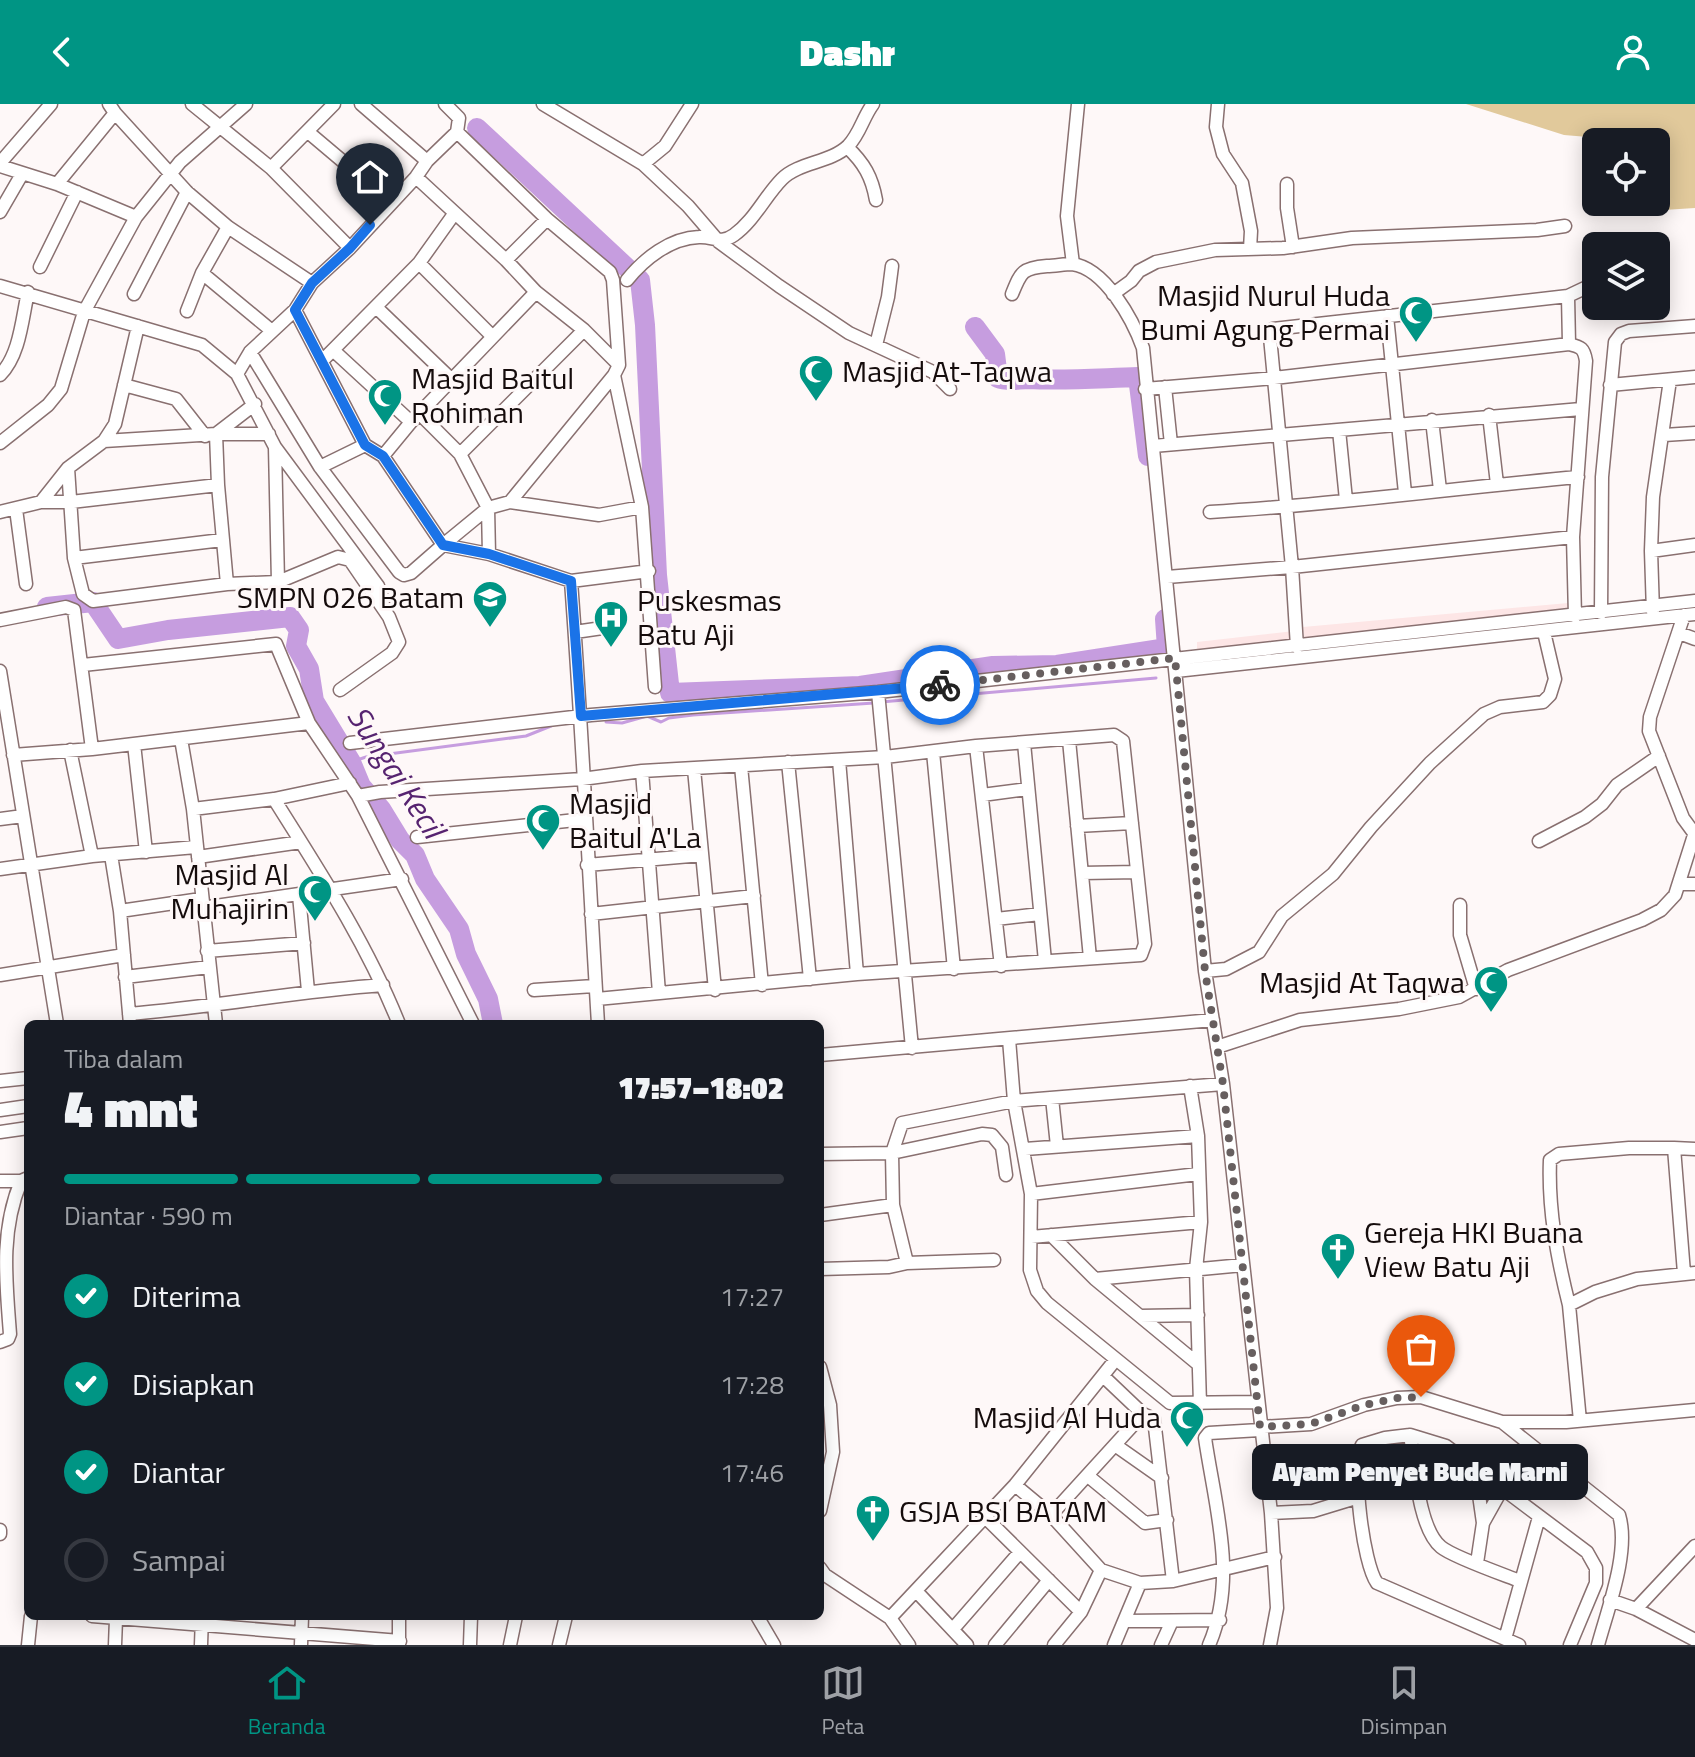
<!DOCTYPE html>
<html lang="id">
<head>
<meta charset="utf-8">
<style>
  :root { --surface:#171b24; --page:#242831; --text:#f1f3f6; --muted:#9ea1a6; --line:#363941; --accent:#009584 }
  body { margin:0; font-family:"Titillium Web",sans-serif; background:var(--page); color:var(--text); height:100vh; display:flex; flex-direction:column; font-size:30px; white-space:nowrap }
  * { box-sizing:border-box; margin:0 }
  p { font-size:26px; color:var(--muted) }
  .icon { flex:none; width:44px; height:44px; fill:none; stroke:currentColor; stroke-width:2; stroke-linecap:round; stroke-linejoin:round }
  .map { position:relative; flex:1; overflow:hidden }
  .panel { position:absolute; left:24px; top:916px; width:800px; height:600px; display:flex; flex-direction:column; background:var(--surface); border-radius:12px; box-shadow:0 4px 20px #0003 }
  .panel>* { flex:none }
  .buttons { position:absolute; left:1582px; top:24px; display:grid; gap:16px }
  .buttons a { display:grid; place-items:center; width:88px; height:88px; border-radius:12px; background:var(--surface); box-shadow:0 4px 20px #0003; font-size:40px }
  .pin { position:absolute; display:grid; place-items:center; width:68px; height:68px; color:#fff; margin:-82px -34px; border-radius:50% 50% 50% 0; rotate:-45deg; box-shadow:0 0 8px #0007 }
  .pin .icon { rotate:45deg }
  .courier { position:absolute; display:grid; place-items:center; width:80px; height:80px; margin:-40px; border:6px solid #1a73e8; border-radius:50%; background:#fff; color:#222; box-shadow:0 2px 10px #0007 }
  .bubble { position:absolute; height:56px; border-radius:12px; background:var(--surface); box-shadow:0 4px 20px #0003; font-size:26px; font-weight:800; line-height:56px; text-align:center }
  .overview em { font-style:normal; font-weight:800 }
  .overview div { display:flex; flex-direction:column-reverse }
  .overview { display:flex; align-items:center; justify-content:space-between; height:136px; padding:0 40px }
  h1 { font-size:52px; font-weight:800; line-height:60px }
  .bar { display:grid; grid-template-columns:repeat(4,1fr); gap:12px 8px; align-content:center; height:96px; padding:0 40px }
  .bar i { height:10px; border-radius:6px; background:var(--line) }
  .bar .active { background:var(--accent) }
  .bar p { grid-column:span 4 }
  ol { padding:0 40px; list-style:none }
  li { display:flex; align-items:center; gap:24px; height:88px }
  li p { margin-inline-start:auto }
  li .icon { padding:8px; border-radius:50%; background:var(--accent); color:#fff; stroke-width:4 }
  li:last-child { color:var(--muted) }
  li i { width:44px; height:44px; border:4px solid var(--line); border-radius:50% }
  header { display:flex; justify-content:space-between; align-items:center; height:104px; padding:0 40px; background:var(--accent); color:#fff; font-size:36px; font-weight:800 }
  .menu { display:flex; justify-content:space-around; align-items:center; height:112px; border-top:2px solid var(--line); background:var(--surface); font-size:22px; color:var(--muted) }
  .menu a { display:grid; justify-items:center; gap:4px }
  .menu .active { color:var(--accent) }
  .map>svg:first-child { display:block }
  .built { fill:#fde6e6 }
  .green { fill:#e1c99b }
  .lines { fill:none; stroke-linecap:round; stroke-linejoin:round }
  .stream { stroke:#c69ddf; stroke-width:3 }
  .river { stroke:#c69ddf; stroke-width:20 }
  .street-casing { stroke:#897070; stroke-width:15 }
  .street { stroke:#fff; stroke-width:12 }
  .done { stroke:#675f5f; stroke-width:8; stroke-dasharray:0 14.4 }
  .route { stroke:#1a73e8; stroke-width:10 }
  .labels { text-anchor:middle; stroke-width:6; stroke-linejoin:round; paint-order:stroke }
  .poi-label { font-size:30px; fill:#150c0c; stroke:#fef8f8; text-anchor:start }
  .water-label { font-size:32px; font-style:italic; fill:#562370; stroke:#fef8f8 }
</style>
</head>
<body>
<header><svg class="icon" aria-label="back" viewBox="0 0 24 24"><path d="M15 5l-7 7 7 7"/></svg>Dashr<svg class="icon" aria-label="person" viewBox="0 0 24 24"><circle cx="12" cy="8" r="4"/><path d="M4 21q1-7 8-7t8 7"/></svg></header>
<div class="map">
<svg width="1695" height="1541" viewBox="0 0 1695 1541">
  <rect width="100%" height="100%" fill="#fef8f8"/>
  <path class="built" d="M1568,499L1570,511L1305,539L1303,523Z
    M1294,527L1295,540L1197,551V538Z"/>
  <path class="green" d="M1466,0H1695V104L1648,107L1642,98H1656V38H1603L1600,34L1564,31Z"/>
  <g class="lines">
    <path class="stream" d="M881,598L1156,574
      M606,618L622,619L647,612L661,618L669,614L693,611L874,599
      M351,658L366,653L526,632L551,622"/>
    <path class="river" d="M477,24L640,176L645,221L657,471L670,589L860,582L993,562L1057,561L1167,544L1165,515
      M975,223L995,250L998,274C1008,278 1018,275 1029,275C1065,277 1102,274 1138,273L1148,352
      M47,503L93,498L118,535L168,526L290,513L299,526L296,542L309,565L314,597L351,658L361,682L381,705L400,736L415,751L425,775L459,825L466,850L488,895L493,920"/>
    <defs>
      <path id="street" d="M192,0L271,64L350,144
        M361,0L427,57
        M543,0L643,60L688,102L719,138L779,182L849,229L933,268L950,285
        M1218,0L1216,23L1223,50L1242,79L1251,127L1250,145
        M115,9L187,88L228,123L312,179
        M308,28L391,98
        M457,28L547,115L610,168L613,176L619,261L614,271L642,403L655,583
        M847,43C864,59 872,73 876,96
        M0,59L51,0
        M643,60L665,42L692,0
        M0,62L57,80L136,113
        M271,64L334,0
        M416,73L506,156L536,188L584,226L619,261
        M57,80L115,9L109,0
        M1287,80V104L1293,143
        M0,108L22,70
        M506,156L547,115
        M419,159L492,232
        M1073,160L1067,112L1078,0
        M40,163L77,88
        M202,169L272,227
        M627,176C644,155 670,134 699,133C713,132 720,141 734,131C754,117 765,92 782,75C799,58 830,59 848,42C860,30 863,13 873,0
        M0,182L202,241L237,270L275,343L278,478
        M134,190L187,88
        M1012,190C1021,168 1022,164 1047,162C1055,162 1064,160 1072,160C1105,164 1133,216 1143,244L1205,867L1223,980L1271,1409L1277,1504L1270,1541
        M1113,190L1131,177L1139,167L1156,158L1215,146L1283,144L1352,134L1537,126L1565,122
        M1568,192L1569,240
        M377,204L452,276
        M295,206L365,341L383,352
        M187,207L202,169L228,123
        M1387,212L1405,389
        M876,241L888,193L892,162
        M334,247L411,318
        M250,248L320,363L399,468L404,471L411,469L443,441L489,450L571,477L649,467
        M322,257L419,159L454,110
        M237,270L250,248L295,206L312,179L350,144L416,73L427,57L457,28L459,14L445,0
        M0,271C20,251 22,215 28,188
        M124,281L176,295L205,332
        M1610,281L1695,273
        M1165,283L1171,340
        M1145,285L1274,274L1569,240C1581,243 1584,244 1586,257L1573,433L1575,512
        M420,310L460,350L488,404L510,398L614,271
        M1489,311L1497,380
        M1432,316L1440,386
        M1339,326L1346,396
        M1664,331L1695,329
        M104,337L216,330L255,300
        M0,339L48,301L61,285L84,208L136,113L180,58L246,0
        M1153,342L1581,305
        M275,343L378,482L383,497
        M460,350L584,226
        M320,363L365,341
        M68,364L74,454L83,490L93,497L227,480L278,478L338,453L350,456L389,513L399,538L392,549L340,586
        M41,398L68,364L104,337L115,320L138,222
        M510,398L599,411L642,403
        M488,404L443,441L383,352L411,318L536,188
        M488,404L489,450
        M16,405L26,480
        M0,408L41,398H71L218,381
        M1210,408C1333,401 1455,384 1578,373
        M1651,447L1695,441
        M74,454L222,436
        M1167,473L1292,463L1573,433
        M571,477C582,624 589,772 598,920
        M227,480L218,381L216,330H269
        M1653,508L1651,447L1653,393L1670,276
        M1601,509L1602,373L1615,238L1621,230L1629,227L1695,222
        M1684,511L1650,613L1649,627L1683,714L1694,729
        M0,516L66,503L74,506L92,645
        M575,528L616,522
        M1679,529L1695,535
        M1297,543L1292,463L1270,233L1273,225L1568,192L1587,183
        M83,561L276,540L309,619L358,692L473,920
        M0,567L57,920
        M1176,567L1695,510
        M878,588L912,944
        M181,635L193,705L216,920
        M1069,636L1090,854
        M350,639L591,611L878,588L1695,497
        M1024,639L1045,857
        M134,640L146,748
        M976,642L1001,862
        M70,646L92,752
        M933,648L954,865
        M13,651L92,645L309,619
        M839,656L857,870
        M788,658L810,875
        M741,662L762,881
        M694,665L715,886
        M642,667L659,889
        M982,691L1028,685
        M358,692L380,688L582,675L642,667L885,653L976,642L1114,631L1123,637L1145,840L1141,851L857,870L597,895
        M274,695C320,768 367,840 399,920
        M193,705L274,695L350,679
        M0,715L23,712
        M1077,722L1132,719
        M417,733L585,715
        M1539,737L1585,713L1602,700L1617,681L1659,652
        M111,751L120,807L130,920
        M198,753L301,738
        M587,761L702,751
        M0,765L92,752L196,743
        M1082,769L1137,768
        M1679,780H1695
        M299,791L308,887
        M1460,801V831L1476,885
        M202,804L402,775
        M120,807L201,795
        M591,810L754,792
        M996,815L1040,810
        M207,847L304,839
        M1205,867L1226,865L1259,848L1282,812L1333,770L1371,723L1430,659L1484,610L1500,603L1543,598L1550,591L1555,575L1544,528
        M0,871L124,851
        M125,873L209,863
        M534,886L594,882
        M129,910C214,903 298,887 383,881
        M1009,935L1014,997L1031,1090L1030,1166L1037,1187L1047,1199L1170,1299L1257,1298
        M1217,943L1300,916L1399,905L1459,893L1508,866L1642,816L1661,806L1675,791L1695,728
        M820,951L1213,916
        M0,977L28,974
        M1190,982L1198,1032L1201,1118L1196,1165L1200,1300
        M1052,994L1057,1042
        M0,1006L28,1002
        M0,1028L28,1024
        M1674,1044L1695,1045
        M1025,1045L1198,1032
        M820,1050L892,1049L982,1030L992,1031L1002,1043L1006,1071
        M0,1077H21
        M1031,1090L1198,1070
        M820,1111L893,1101
        M1051,1131L1095,1175L1198,1260
        M1031,1133L1201,1118
        M907,1159L994,1156
        M820,1165L889,1163L907,1159L893,1101L892,1049L902,1019L1014,997L1223,980
        M1095,1175L1243,1161
        M1569,1201C1557,1153 1548,1105 1550,1056L1559,1050L1629,1044H1674L1684,1169
        M1140,1212L1198,1211
        M0,1238L8,1235L10,1230C6,1177 0,1127 21,1077L28,1074
        M820,1263L830,1301L833,1348L820,1407
        M1103,1272L1143,1310L1154,1315L1173,1477
        M1580,1317L1569,1201L1595,1188L1637,1175L1695,1169
        M1502,1318L1619,1411C1630,1447 1608,1504 1598,1541
        M1260,1323L1311,1320L1364,1301L1397,1294L1421,1293L1502,1318H1566L1695,1306
        M1410,1331C1415,1360 1418,1424 1441,1443C1453,1453 1502,1470 1520,1477
        M1115,1341L1162,1374
        M1475,1363L1483,1419
        M1088,1372L1145,1419L1167,1416
        M1015,1381L1051,1411L1101,1466L1140,1479L1173,1477L1275,1453
        M1271,1409L1313,1407L1359,1393
        M1051,1411L1143,1310
        M986,1414L1081,1508
        M0,1426V1430
        M1477,1459L1483,1419L1502,1385
        M820,1464L825,1471L890,1514L909,1541
        M917,1488L967,1541
        M1610,1496L1636,1505L1695,1536
        M1636,1505L1695,1442
        M92,1512L400,1537
        M399,1512V1541
        M757,1512L774,1541
        M890,1514L1015,1381L1116,1255
        M1126,1517L1220,1516
        M953,1525L1020,1448
        M1505,1535L1539,1413
        M28,1541L31,1512
        M115,1541L116,1515
        M201,1541L202,1512
        M301,1541L302,1512
        M470,1541L471,1512
        M510,1541L516,1512
        M559,1541L566,1512
        M995,1541L1049,1476
        M1054,1541L1081,1508L1101,1466
        M1114,1541L1140,1479
        M1161,1541L1172,1517
        M1209,1541C1238,1474 1215,1403 1205,1334L1209,1329L1260,1326
        M1519,1541L1377,1479C1363,1460 1351,1362 1362,1341L1385,1334L1410,1331L1446,1342L1587,1448L1596,1464V1479L1570,1541"/>
    </defs>
    <use href="#street" class="street-casing"/>
    <use href="#street" class="street"/>
  </g>
  <g class="lines">
    <path class="done" d="M940,581L1175,554L1205,867L1223,980L1260,1323L1311,1320L1364,1301L1397,1294L1421,1293"/>
    <path class="route" d="M370,121L350,144L312,179L295,206L365,341L383,352L443,441L489,450L571,477L581,612L940,581"/>
  </g>
  <defs>
    <symbol id="mosque-pin" viewBox="-11 -11 22 30"><path d="M0 17L-7.5 6A9.5 9.5 0 1 1 7.5 6Z" fill="#009584" stroke="#fef8f8"/><path d="M3.5-4.9A6 6 0 1 0 3.5 4.9A5 5 0 1 1 3.5-4.9Z" fill="#fff"/></symbol>
    <symbol id="school-pin" viewBox="-11 -11 22 30"><path d="M0 17L-7.5 6A9.5 9.5 0 1 1 7.5 6Z" fill="#009584" stroke="#fef8f8"/><path d="M0-5L7-2L0 1L-7-2ZM-4 1L0 2.5L4 1V4Q0 6-4 4Z" fill="#fff"/></symbol>
    <symbol id="hospital-pin" viewBox="-11 -11 22 30"><path d="M0 17L-7.5 6A9.5 9.5 0 1 1 7.5 6Z" fill="#009584" stroke="#fef8f8"/><path d="M-5-5h3v3.5h4V-5h3V5h-3V1.5h-4V5h-3Z" fill="#fff"/></symbol>
    <symbol id="church-pin" viewBox="-11 -11 22 30"><path d="M0 17L-7.5 6A9.5 9.5 0 1 1 7.5 6Z" fill="#009584" stroke="#fef8f8"/><path d="M-1.2-6h2.4v3.5h3.3v2.4h-3.3V6h-2.4V-.1h-3.3v-2.4h3.3Z" fill="#fff"/></symbol>
  </defs>
  <g fill-rule="evenodd">
    <use href="#mosque-pin" x="1396" y="189" width="40" height="54"/>
    <use href="#mosque-pin" x="796" y="248" width="40" height="54"/>
    <use href="#mosque-pin" x="365" y="272" width="40" height="54"/>
    <use href="#school-pin" x="470" y="474" width="40" height="54"/>
    <use href="#hospital-pin" x="591" y="494" width="40" height="54"/>
    <use href="#mosque-pin" x="523" y="697" width="40" height="54"/>
    <use href="#mosque-pin" x="295" y="768" width="40" height="54"/>
    <use href="#mosque-pin" x="1471" y="859" width="40" height="54"/>
    <use href="#church-pin" x="1318" y="1126" width="40" height="54"/>
    <use href="#mosque-pin" x="1167" y="1294" width="40" height="54"/>
    <use href="#church-pin" x="853" y="1388" width="40" height="54"/>
  </g>
  <g class="labels">
    <g class="poi-label">
      <text x="1390" y="202" text-anchor="end">Masjid Nurul Huda<tspan x="1390" dy="34">Bumi Agung Permai</tspan></text>
      <text x="842" y="278">Masjid At-Taqwa</text>
      <text x="411" y="285">Masjid Baitul<tspan x="411" dy="34">Rohiman</tspan></text>
      <text x="464" y="504" text-anchor="end">SMPN 026 Batam</text>
      <text x="637" y="507">Puskesmas<tspan x="637" dy="34">Batu Aji</tspan></text>
      <text x="569" y="710">Masjid<tspan x="569" dy="34">Baitul A'La</tspan></text>
      <text x="289" y="781" text-anchor="end">Masjid Al<tspan x="289" dy="34">Muhajirin</tspan></text>
      <text x="1465" y="889" text-anchor="end">Masjid At Taqwa</text>
      <text x="1364" y="1139">Gereja HKI Buana<tspan x="1364" dy="34">View Batu Aji</tspan></text>
      <text x="1161" y="1324" text-anchor="end">Masjid Al Huda</text>
      <text x="899" y="1418">GSJA BSI BATAM</text>
    </g>
    <g class="water-label">
      <text transform="translate(396 668) rotate(57)" y="11">Sungai Kecil</text>
    </g>
  </g>
</svg>
<div class="buttons">
<a><svg class="icon" aria-label="locate" viewBox="0 0 24 24"><circle cx="12" cy="12" r="6"/><path d="M12 2v4M12 18v4M2 12h4M18 12h4"/></svg></a>
<a><svg class="icon" aria-label="layers" viewBox="0 0 24 24"><path d="M12 4l9 5-9 5-9-5zM3 14l9 5 9-5"/></svg></a>
</div>
<div class="pin" style="left:1421px;top:1293px;background:#ea580c"><svg class="icon" aria-label="bag" viewBox="0 0 24 24"><path d="M5 8h14l-1 12H6zM9 8a3 3 0 0 1 6 0"/></svg></div>
<div class="pin" style="left:370px;top:121px;background:#1f2937"><svg class="icon" aria-label="home" viewBox="0 0 24 24"><path d="M3 11l9-7 9 7M6 9v11h12V9"/></svg></div>
<div class="courier" style="left:940px;top:581px"><svg class="icon" aria-label="bike" viewBox="0 0 24 24"><circle cx="6" cy="16" r="4"/><circle cx="18" cy="16" r="4"/><path d="M6 16l4-8h5l3 8M10 8l3 8H6M13 5h3"/></svg></div>
<div class="bubble" style="left:1252px;top:1340px;width:336px">Ayam Penyet Bude Marni</div>
<section class="panel">
<div class="overview"><div><h1>4 mnt</h1><p>Tiba dalam</p></div><em>17:57–18:02</em></div>
<div class="bar"><i class="active"></i><i class="active"></i><i class="active"></i><i></i><p>Diantar · 590 m</p></div>
<ol>
<li><svg class="icon" aria-label="check" viewBox="0 0 24 24"><path d="M5 12l5 5 9-10"/></svg>Diterima<p>17:27</p></li>
<li><svg class="icon" aria-label="check" viewBox="0 0 24 24"><path d="M5 12l5 5 9-10"/></svg>Disiapkan<p>17:28</p></li>
<li><svg class="icon" aria-label="check" viewBox="0 0 24 24"><path d="M5 12l5 5 9-10"/></svg>Diantar<p>17:46</p></li>
<li><i></i>Sampai</li>
</ol>
</section>
</div>
<nav class="menu">
<a class="active"><svg class="icon" aria-label="home" viewBox="0 0 24 24"><path d="M3 11l9-7 9 7M6 9v11h12V9"/></svg>Beranda</a>
<a><svg class="icon" aria-label="map" viewBox="0 0 24 24"><path d="M3 6l6-2 6 2 6-2v14l-6 2-6-2-6 2zM9 4v14M15 6v14"/></svg>Peta</a>
<a><svg class="icon" aria-label="saved" viewBox="0 0 24 24"><path d="M7 4h10v16l-5-4-5 4z"/></svg>Disimpan</a>
</nav>
</body>
</html>
